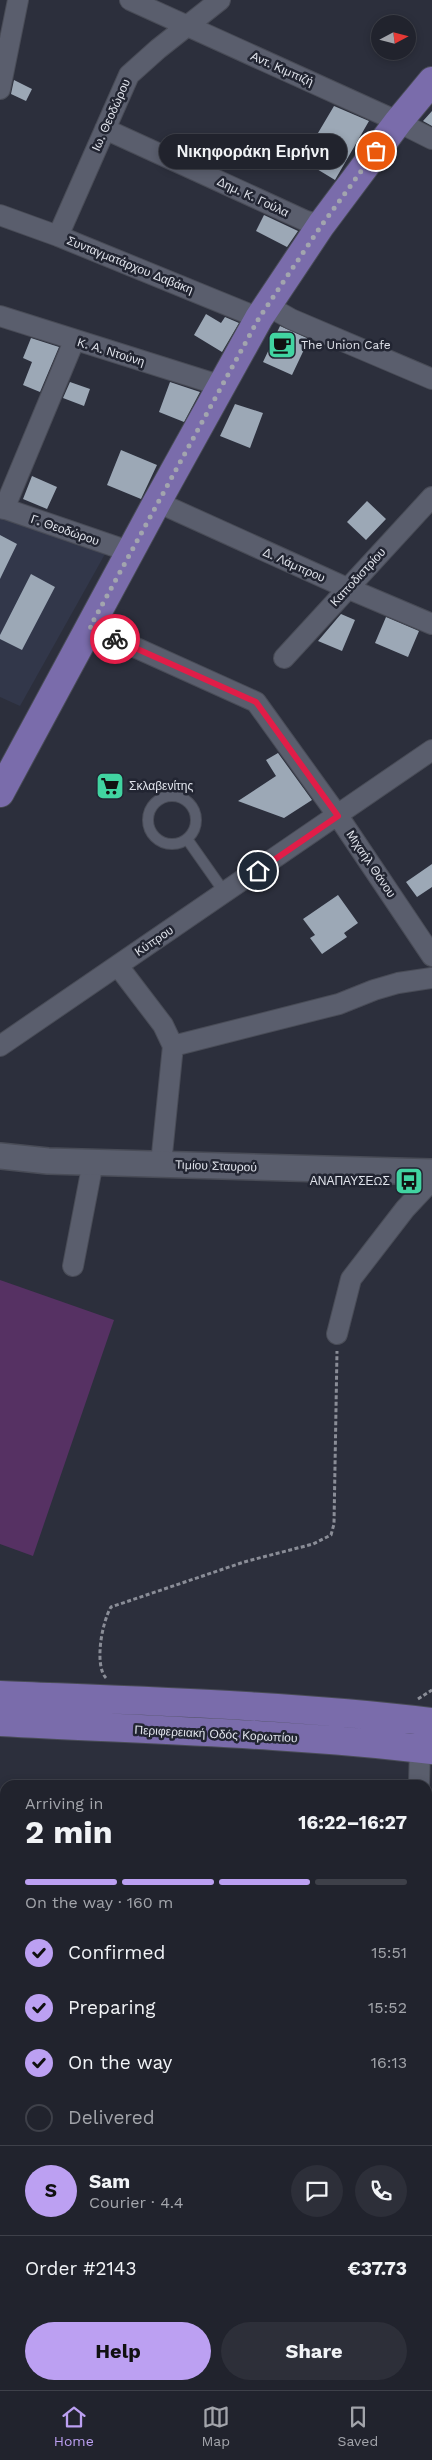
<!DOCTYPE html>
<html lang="en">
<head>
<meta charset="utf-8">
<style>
  :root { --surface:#21232d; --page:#2d2f39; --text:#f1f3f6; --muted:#a2a4aa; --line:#3e4049; --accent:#bca0f2 }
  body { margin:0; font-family:"Work Sans",sans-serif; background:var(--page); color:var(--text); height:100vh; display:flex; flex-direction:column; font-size:19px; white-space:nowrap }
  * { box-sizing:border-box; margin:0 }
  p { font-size:16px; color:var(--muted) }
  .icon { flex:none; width:28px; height:28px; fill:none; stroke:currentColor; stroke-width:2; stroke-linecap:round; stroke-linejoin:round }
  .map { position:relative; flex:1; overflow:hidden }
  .details { position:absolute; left:0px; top:1780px; width:432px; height:610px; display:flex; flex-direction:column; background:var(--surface); border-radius:15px 15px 0 0; box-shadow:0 2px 8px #0003,0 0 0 1px var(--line) }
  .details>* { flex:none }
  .needle { width:32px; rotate:83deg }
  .controls { position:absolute; left:371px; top:15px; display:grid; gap:10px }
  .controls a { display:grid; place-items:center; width:45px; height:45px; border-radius:50%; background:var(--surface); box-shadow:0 2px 8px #0003,0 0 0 1px var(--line); font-size:25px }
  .pin { position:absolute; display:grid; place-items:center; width:42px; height:42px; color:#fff; margin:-21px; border:2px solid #fff; border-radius:50%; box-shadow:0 1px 5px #0007 }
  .courier { position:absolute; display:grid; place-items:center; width:50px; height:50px; margin:-25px; border:4px solid #e11d48; border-radius:50%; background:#fff; color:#222; box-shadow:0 1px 6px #0007 }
  .bubble { position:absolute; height:35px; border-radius:18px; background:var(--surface); box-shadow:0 2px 8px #0003,0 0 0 1px var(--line); font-size:16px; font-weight:700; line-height:35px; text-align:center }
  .headline em { font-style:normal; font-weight:700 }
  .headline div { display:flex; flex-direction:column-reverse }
  .headline { display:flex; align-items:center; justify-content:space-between; height:85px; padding:0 25px }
  h1 { font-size:32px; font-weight:700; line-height:38px }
  .bar { display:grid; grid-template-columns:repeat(4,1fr); gap:8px 5px; align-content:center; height:60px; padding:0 25px }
  .bar i { height:6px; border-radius:4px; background:var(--line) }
  .bar .active { background:var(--accent) }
  .bar p { grid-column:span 4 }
  .line { display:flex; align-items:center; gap:12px; padding:0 25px; border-top:1px solid var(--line) }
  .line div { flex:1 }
  .round { display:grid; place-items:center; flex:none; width:52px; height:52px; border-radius:26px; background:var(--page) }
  ol { padding:0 25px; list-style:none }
  li { display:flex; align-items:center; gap:15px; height:55px }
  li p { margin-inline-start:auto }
  li .icon { padding:5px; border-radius:50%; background:var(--accent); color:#111; stroke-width:4 }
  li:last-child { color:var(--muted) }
  li i { width:28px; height:28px; border:2px solid var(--line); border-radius:50% }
  .cta { display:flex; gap:10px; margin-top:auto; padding:10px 25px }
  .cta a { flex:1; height:58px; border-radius:30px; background:var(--accent); color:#111; font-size:20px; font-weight:700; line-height:58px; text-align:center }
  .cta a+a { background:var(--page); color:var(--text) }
  .tabs { display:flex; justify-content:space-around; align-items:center; height:70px; border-top:1px solid var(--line); background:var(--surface); font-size:14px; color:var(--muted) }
  .tabs a { display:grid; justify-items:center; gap:2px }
  .tabs .active { color:var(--accent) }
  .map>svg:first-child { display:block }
  .built { fill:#32374a }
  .green { fill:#563163 }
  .building { fill:#9ca8b6 }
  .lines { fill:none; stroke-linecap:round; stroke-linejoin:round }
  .service-casing { stroke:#494c57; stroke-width:12 }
  .minor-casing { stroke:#494c57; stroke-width:22 }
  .tertiary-casing { stroke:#494c57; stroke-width:28 }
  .primary-casing { stroke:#494c57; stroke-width:30 }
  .path { stroke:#8a8d97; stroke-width:3; stroke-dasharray:4 2.5; stroke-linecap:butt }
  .service { stroke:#5a5e6d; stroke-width:10 }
  .minor { stroke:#5a5e6d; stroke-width:20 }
  .tertiary { stroke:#5a5e6d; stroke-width:25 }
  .primary { stroke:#7a6cab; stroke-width:28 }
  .done { stroke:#a2a5ae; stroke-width:5; stroke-dasharray:0 9 }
  .route { stroke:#e11d48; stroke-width:6 }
  .labels { text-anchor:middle; stroke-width:5; stroke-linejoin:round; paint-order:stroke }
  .street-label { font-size:12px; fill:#e1e4ec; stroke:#222532 }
  .poi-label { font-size:12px; fill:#e1e4ec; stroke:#222532; text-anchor:start }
</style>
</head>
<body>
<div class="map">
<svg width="432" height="2390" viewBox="0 0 432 2390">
  <rect width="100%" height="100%" fill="#2c2f3c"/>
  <path class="built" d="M0,516L105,554L20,706L0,697Z"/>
  <path class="green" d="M0,1280L114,1320L33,1556L0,1544Z"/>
  <path class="building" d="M14,80L32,89L26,101L11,94Z
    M334,106L369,121L335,180L302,160Z
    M432,111V126L423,121Z
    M264,215L298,231L287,247L256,231Z
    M206,314L221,323L225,317L239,323L222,352L194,335Z
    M280,326L309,339L292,375L263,362Z
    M31,338L59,347L40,392L23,385L32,362L23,358Z
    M70,382L90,389L84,406L63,398Z
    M170,382L200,392L184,422L159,412Z
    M235,404L263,413L250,448L220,436Z
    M121,450L157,465L141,499L107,485Z
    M32,476L57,487L47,509L23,499Z
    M367,501L386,519L366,540L347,522Z
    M0,535L17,544L0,579Z
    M31,574L55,587L22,650L0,639V635Z
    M341,614L355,620L342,651L318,641Z
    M386,617L419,631L408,657L375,643Z
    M278,753L312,800L284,818L238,801L276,776L266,760Z
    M432,864V887L417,897L406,882Z
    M338,895L358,923L344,933L347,937L322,954L310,938L315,935L303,919Z"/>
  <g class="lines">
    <defs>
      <path id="service" d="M148 820a24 24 0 1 1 48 0a24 24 0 1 1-48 0Z
        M187,839L225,893"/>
      <path id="minor" d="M130,0L386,116L432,139
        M0,89L18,0
        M105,129L306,221L321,225
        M0,215L58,236L259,318
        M58,236L129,75L158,49L220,0
        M268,306L291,319L432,379
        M0,316L222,386
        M157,502L347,588L432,624
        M0,507L131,552
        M4,509L74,341
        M90,627L256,702L338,816L432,956
        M284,658L432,497
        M118,966L163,1025L173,1046L161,1164
        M0,1046L432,750
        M173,1046L339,1004L374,990L398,983L432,978
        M73,1266L93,1162
        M337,1334L351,1279L405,1209L432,1180
        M419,1785L420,1749
        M428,1818L432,1822
        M0,2239L5,2232
        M428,2262L432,2263"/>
      <path id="tertiary" d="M0,1156L48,1161L432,1172"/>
      <path id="primary" d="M0,793L157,502L259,318L321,225L398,122L432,81
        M0,1695C144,1701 289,1705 432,1722
        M0,1722C144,1730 289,1733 432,1750"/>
    </defs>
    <use href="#service" class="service-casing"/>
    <use href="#minor" class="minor-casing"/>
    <use href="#tertiary" class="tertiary-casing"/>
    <use href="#primary" class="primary-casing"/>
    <path class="path" d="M106,1678C94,1665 102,1622 111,1607L244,1562L313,1544L331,1535L334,1524L337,1351
      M418,1699L432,1690
      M428,1935L432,1841
      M0,2091L5,2077
      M0,2191L5,2201
      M272,2385V2390
      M392,2390L393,2385"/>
    <use href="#service" class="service"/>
    <use href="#minor" class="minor"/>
    <use href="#tertiary" class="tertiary"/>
    <use href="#primary" class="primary"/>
  </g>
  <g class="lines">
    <path class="done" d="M115,639L90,627L259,318L321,226L376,151"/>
    <path class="route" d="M115,639L256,702L338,816L258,871"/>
  </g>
  <defs>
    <symbol id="cafe-square" viewBox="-11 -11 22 22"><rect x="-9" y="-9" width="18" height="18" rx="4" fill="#41d4a1" stroke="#222532"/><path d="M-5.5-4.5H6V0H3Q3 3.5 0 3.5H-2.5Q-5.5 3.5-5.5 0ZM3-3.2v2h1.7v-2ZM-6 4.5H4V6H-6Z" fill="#111"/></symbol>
    <symbol id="supermarket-square" viewBox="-11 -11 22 22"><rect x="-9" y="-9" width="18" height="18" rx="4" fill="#41d4a1" stroke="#222532"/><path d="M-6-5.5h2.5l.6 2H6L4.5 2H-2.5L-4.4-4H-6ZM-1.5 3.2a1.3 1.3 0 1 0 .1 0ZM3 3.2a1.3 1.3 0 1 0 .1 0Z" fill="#111"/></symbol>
    <symbol id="bus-square" viewBox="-11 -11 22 22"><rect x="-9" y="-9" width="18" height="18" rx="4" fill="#41d4a1" stroke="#222532"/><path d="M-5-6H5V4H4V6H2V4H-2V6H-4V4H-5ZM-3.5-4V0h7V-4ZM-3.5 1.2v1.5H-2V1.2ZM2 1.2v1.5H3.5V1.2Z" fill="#111"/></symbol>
  </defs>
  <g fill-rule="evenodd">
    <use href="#cafe-square" x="266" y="329" width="32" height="32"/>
    <use href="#supermarket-square" x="94" y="770" width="32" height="32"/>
    <use href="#bus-square" x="393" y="1165" width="32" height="32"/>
  </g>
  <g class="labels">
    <g class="street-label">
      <text transform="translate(282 69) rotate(24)" y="4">Αντ. Κιμπιζή</text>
      <text transform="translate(111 115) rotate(-66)" y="4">Ιω. Θεοδώρου</text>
      <text transform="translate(253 197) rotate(25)" y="4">Δημ. Κ. Γούλα</text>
      <text transform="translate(130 265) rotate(22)" y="4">Συνταγματάρχου Δαβάκη</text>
      <text transform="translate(111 352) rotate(17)" y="4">Κ. Α. Ντούνη</text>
      <text transform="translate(65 530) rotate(19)" y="4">Γ. Θεοδώρου</text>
      <text transform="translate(294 565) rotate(24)" y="4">Δ. Λάμπρου</text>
      <text transform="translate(358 577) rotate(-47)" y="4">Καποδιστρίου</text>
      <text transform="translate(371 864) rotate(56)" y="4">Μιχαήλ Θάνου</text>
      <text transform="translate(154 941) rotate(-34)" y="4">Κύπρου</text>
      <text transform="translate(216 1166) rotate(2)" y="4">Τιμίου Σταυρού</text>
      <text transform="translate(216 1734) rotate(3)" y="4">Περιφερειακή Οδός Κορωπίου</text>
    </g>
    <g class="poi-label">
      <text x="301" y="349">The Union Cafe</text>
      <text x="129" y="790">Σκλαβενίτης</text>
      <text x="390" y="1185" text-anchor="end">ΑΝΑΠΑΥΣΕΩΣ</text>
    </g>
  </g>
</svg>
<div class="controls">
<a><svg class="needle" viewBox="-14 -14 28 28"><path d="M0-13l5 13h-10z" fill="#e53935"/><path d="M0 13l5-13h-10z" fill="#a2a4aa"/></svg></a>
</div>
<div class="pin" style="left:376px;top:151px;background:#ea580c"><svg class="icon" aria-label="bag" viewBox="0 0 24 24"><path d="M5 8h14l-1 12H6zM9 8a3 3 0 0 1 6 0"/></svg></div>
<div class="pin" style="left:258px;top:871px;background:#1f2937"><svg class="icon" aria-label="home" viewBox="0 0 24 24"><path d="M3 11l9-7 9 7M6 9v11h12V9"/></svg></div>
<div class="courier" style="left:115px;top:639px"><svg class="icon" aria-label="bike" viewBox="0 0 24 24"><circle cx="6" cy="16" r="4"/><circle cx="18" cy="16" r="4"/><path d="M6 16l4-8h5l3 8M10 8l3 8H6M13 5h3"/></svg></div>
<div class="bubble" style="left:159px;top:134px;width:188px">Νικηφοράκη Ειρήνη</div>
<section class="details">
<div class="headline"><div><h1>2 min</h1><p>Arriving in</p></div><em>16:22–16:27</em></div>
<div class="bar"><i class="active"></i><i class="active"></i><i class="active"></i><i></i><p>On the way · 160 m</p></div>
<ol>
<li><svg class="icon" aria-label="check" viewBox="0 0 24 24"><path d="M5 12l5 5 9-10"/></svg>Confirmed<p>15:51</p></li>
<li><svg class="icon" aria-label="check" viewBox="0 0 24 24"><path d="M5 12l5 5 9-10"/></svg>Preparing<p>15:52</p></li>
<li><svg class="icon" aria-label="check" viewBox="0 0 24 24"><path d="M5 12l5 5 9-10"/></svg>On the way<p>16:13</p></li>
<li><i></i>Delivered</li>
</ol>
<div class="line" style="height:90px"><b class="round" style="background:var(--accent);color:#111">S</b><div><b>Sam</b><p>Courier · 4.4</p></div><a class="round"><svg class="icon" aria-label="chat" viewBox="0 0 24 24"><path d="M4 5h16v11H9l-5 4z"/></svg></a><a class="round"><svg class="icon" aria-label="phone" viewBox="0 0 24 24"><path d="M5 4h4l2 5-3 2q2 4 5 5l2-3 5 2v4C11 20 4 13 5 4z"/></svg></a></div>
<div class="line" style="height:65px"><div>Order #2143</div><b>€37.73</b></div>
<div class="cta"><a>Help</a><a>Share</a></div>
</section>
</div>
<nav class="tabs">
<a class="active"><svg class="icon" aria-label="home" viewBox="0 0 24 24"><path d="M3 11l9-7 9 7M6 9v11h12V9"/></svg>Home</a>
<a><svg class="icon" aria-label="map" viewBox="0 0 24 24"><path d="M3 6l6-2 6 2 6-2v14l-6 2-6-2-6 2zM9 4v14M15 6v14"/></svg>Map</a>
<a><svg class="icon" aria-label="saved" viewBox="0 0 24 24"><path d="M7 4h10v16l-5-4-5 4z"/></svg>Saved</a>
</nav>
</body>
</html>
